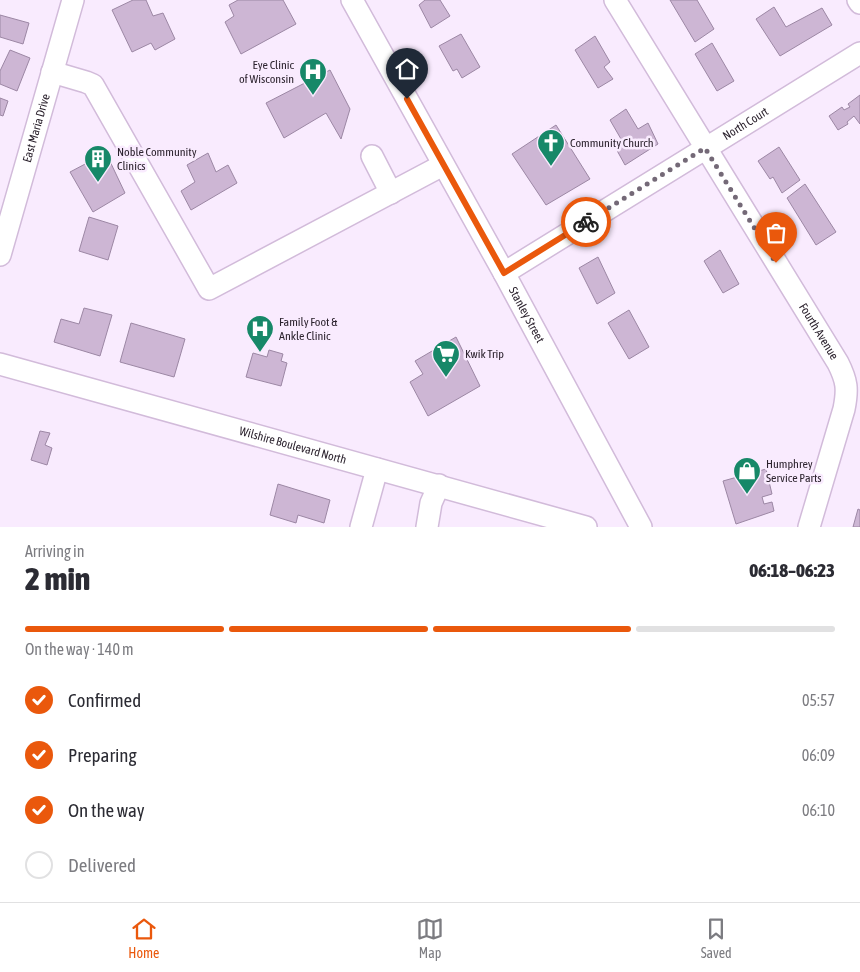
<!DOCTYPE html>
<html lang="en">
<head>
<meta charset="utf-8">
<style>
  :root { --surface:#fff; --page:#f2f2f3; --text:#2b2b33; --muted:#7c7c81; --line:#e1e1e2; --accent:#ea580c }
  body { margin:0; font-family:"Asap Condensed",sans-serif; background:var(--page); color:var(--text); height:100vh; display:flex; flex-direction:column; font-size:19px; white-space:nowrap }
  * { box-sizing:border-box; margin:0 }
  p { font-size:16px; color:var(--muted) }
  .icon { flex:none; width:28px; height:28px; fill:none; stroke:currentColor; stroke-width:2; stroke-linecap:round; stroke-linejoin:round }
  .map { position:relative; height:527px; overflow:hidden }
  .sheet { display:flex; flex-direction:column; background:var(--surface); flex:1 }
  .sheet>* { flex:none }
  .pin { position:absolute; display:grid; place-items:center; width:42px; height:42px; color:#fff; margin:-51px -21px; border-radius:50% 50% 50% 0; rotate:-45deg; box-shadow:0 0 5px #0007 }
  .pin .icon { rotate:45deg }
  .courier { position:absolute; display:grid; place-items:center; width:50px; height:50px; margin:-25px; border:4px solid #ea580c; border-radius:50%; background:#fff; color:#222; box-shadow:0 1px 6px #0007 }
  .head em { font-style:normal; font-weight:800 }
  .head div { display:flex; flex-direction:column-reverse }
  .head { display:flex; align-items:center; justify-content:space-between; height:85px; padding:0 25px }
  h1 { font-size:32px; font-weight:800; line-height:38px }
  .bar { display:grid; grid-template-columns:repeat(4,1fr); gap:8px 5px; align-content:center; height:60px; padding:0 25px }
  .bar i { height:6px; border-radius:4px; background:var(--line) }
  .bar .active { background:var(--accent) }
  .bar p { grid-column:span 4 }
  ol { padding:0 25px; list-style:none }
  li { display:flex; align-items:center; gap:15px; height:55px }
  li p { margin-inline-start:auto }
  li .icon { padding:5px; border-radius:50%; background:var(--accent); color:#fff; stroke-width:4 }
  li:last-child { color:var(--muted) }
  li i { width:28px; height:28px; border:2px solid var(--line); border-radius:50% }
  .dock { display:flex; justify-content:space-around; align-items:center; height:70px; border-top:1px solid var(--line); background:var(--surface); font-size:14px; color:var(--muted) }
  .dock a { display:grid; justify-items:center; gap:2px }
  .dock .active { color:var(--accent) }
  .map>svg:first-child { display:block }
  .building { fill:#cdb6d4; stroke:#9c87a4 }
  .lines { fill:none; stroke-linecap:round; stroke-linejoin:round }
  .minor-casing { stroke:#d2bbda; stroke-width:24 }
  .minor { stroke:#fff; stroke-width:21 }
  .done { stroke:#746977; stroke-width:5; stroke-dasharray:0 9 }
  .route { stroke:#ea580c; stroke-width:6 }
  .labels { text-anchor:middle; stroke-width:5; stroke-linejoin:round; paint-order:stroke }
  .poi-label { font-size:12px; fill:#2c232e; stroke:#f9ebfe; text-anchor:start }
  .street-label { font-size:12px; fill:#2c232e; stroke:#f9ebfe }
</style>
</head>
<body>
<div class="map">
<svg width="860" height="527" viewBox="0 0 860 527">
  <rect width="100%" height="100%" fill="#f9ebfe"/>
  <path class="building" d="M133,0H146L153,16L163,13L175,39L155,50L151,43L132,52L112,10Z
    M238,0H283L296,24L241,54L225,22L234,16L229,5Z
    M425,0H440L450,16L431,28L419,5Z
    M670,0H697L714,29L695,42Z
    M774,7L786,27L822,8L832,25L780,56L756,19Z
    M0,15L29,23L23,44L0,37Z
    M461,34L480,67L462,78L457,69L453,71L439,46Z
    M595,36L610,62L604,67L613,79L598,88L575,50Z
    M712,43L734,81L717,91L695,54Z
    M10,50L30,58L17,91L0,84V71Z
    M330,70L350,109L341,139L326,113L284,138L266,103Z
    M860,95V124L854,116L847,122L848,124L838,130L829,116L842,107L844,110L850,107L848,104Z
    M0,98L8,101L3,116L0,115Z
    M626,109L638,129L648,123L658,144L625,165L614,145L621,139L610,120Z
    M556,125L590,179L546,205L512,154Z
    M779,147L800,180L782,193L773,177L770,179L758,161Z
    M106,153L125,193L93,212L70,172Z
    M208,153L216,172L228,165L237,183L191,210L181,191L195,182L187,165Z
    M805,184L836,232L816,245L787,198Z
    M89,217L118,226L108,260L79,251Z
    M720,250L739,284L723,293L704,261Z
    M598,257L615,293L597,304L579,268Z
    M84,308L112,315L100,356L54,342L61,319L79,324Z
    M629,310L649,347L629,359L608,323Z
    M131,323L185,339L174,377L120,362Z
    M456,337L480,386L428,416L410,382L423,374L415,361Z
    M269,350L283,354L281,361L287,363L281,386L246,377L253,353L267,357Z
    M40,431L50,433L45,445L52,448L47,465L31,460Z
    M766,469L772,494L762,497L764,504L772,502L774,511L736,524L723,481Z
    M278,484L330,500L324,523L298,515L296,523L270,515Z
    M858,509L860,510V527H853Z"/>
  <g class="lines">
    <defs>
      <g id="minor">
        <path id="s1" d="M352,0L504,273L641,527"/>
        <path id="s2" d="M615,0L838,363C847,381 848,389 844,409L809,527"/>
        <path d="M858,0L860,3"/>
        <path d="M52,72L86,82L93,85L209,289L443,165"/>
        <path d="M372,156L391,193"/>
        <path id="s3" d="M0,255L73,0"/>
        <path id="s4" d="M504,273L860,53"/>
        <path id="s5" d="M0,364L586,527"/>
        <path d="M361,527L377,469"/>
        <path d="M427,527L431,503L439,485"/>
      </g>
    </defs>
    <use href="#minor" class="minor-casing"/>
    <use href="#minor" class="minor"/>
  </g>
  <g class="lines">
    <path class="done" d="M586,222L705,148L776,263"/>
    <path class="route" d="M407,99L504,273L586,222"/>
  </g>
  <defs>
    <symbol id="hospital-pin" viewBox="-11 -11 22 30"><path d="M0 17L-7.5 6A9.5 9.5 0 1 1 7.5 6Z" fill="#178868" stroke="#f9ebfe"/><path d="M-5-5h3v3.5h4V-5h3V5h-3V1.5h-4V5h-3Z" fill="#fff"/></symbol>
    <symbol id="church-pin" viewBox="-11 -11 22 30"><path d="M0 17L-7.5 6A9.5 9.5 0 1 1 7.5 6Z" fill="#178868" stroke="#f9ebfe"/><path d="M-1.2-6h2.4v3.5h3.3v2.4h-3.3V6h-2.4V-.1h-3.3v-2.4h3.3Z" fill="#fff"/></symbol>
    <symbol id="building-pin" viewBox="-11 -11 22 30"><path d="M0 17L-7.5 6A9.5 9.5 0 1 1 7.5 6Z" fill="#178868" stroke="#f9ebfe"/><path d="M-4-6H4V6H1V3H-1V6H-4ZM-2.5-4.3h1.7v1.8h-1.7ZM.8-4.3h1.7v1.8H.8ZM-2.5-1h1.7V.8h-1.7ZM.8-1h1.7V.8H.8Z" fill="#fff"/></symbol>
    <symbol id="supermarket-pin" viewBox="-11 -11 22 30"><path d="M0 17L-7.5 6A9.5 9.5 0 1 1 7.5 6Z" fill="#178868" stroke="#f9ebfe"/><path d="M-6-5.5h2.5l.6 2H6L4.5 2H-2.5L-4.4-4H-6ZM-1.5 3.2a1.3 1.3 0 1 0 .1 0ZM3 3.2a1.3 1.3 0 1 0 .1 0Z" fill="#fff"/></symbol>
    <symbol id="shop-pin" viewBox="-11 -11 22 30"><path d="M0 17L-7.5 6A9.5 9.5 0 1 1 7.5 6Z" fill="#178868" stroke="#f9ebfe"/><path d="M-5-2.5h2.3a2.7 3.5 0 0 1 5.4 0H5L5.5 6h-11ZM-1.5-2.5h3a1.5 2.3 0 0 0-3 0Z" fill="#fff"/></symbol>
  </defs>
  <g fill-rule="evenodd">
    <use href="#hospital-pin" x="297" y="56" width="32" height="43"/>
    <use href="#church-pin" x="535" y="127" width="32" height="43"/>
    <use href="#building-pin" x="82" y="143" width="32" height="43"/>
    <use href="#hospital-pin" x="244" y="313" width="32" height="43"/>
    <use href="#supermarket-pin" x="430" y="338" width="32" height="43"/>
    <use href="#shop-pin" x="731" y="455" width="32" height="43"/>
  </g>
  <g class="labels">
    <g class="poi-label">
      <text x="294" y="69" text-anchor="end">Eye Clinic<tspan x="294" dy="14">of Wisconsin</tspan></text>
      <text x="570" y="147">Community Church</text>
      <text x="117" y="156">Noble Community<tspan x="117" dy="14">Clinics</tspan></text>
      <text x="279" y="326">Family Foot &amp;<tspan x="279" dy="14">Ankle Clinic</tspan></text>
      <text x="465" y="358">Kwik Trip</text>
      <text x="766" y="468">Humphrey<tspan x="766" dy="14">Service Parts</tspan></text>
    </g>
    <g class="street-label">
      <text dy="4" stroke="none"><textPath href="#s4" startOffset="284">North Court</textPath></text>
      <text dy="4" stroke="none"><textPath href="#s3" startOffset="132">East Maria Drive</textPath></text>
      <text dy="4" stroke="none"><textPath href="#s1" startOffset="360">Stanley Street</textPath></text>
      <text dy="4" stroke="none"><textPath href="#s2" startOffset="389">Fourth Avenue</textPath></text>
      <text dy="4" stroke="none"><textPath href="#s5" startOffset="304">Wilshire Boulevard North</textPath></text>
    </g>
  </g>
</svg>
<div class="pin" style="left:776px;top:263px;background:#ea580c"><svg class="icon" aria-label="bag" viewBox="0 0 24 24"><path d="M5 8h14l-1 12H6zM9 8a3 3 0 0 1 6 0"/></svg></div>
<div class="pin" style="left:407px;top:99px;background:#1f2937"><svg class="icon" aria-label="home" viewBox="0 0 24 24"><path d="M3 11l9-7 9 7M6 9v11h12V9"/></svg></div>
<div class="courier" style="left:586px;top:222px"><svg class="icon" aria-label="bike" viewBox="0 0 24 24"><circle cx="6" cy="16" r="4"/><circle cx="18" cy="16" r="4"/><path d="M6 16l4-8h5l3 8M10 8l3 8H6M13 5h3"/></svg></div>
</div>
<section class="sheet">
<div class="head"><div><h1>2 min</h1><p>Arriving in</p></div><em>06:18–06:23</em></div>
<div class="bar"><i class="active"></i><i class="active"></i><i class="active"></i><i></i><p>On the way · 140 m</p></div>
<ol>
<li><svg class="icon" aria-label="check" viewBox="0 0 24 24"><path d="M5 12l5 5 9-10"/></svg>Confirmed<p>05:57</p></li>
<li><svg class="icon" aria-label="check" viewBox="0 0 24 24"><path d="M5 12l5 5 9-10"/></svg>Preparing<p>06:09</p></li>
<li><svg class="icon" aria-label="check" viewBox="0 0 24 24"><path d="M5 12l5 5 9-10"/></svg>On the way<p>06:10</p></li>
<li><i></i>Delivered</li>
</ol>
</section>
<nav class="dock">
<a class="active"><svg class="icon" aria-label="home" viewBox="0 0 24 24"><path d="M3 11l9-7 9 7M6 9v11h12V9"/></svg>Home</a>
<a><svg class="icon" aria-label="map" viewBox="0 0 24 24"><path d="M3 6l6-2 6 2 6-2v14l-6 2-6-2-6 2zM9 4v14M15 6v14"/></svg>Map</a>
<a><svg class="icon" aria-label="saved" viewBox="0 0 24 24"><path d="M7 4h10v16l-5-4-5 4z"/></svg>Saved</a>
</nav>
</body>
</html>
